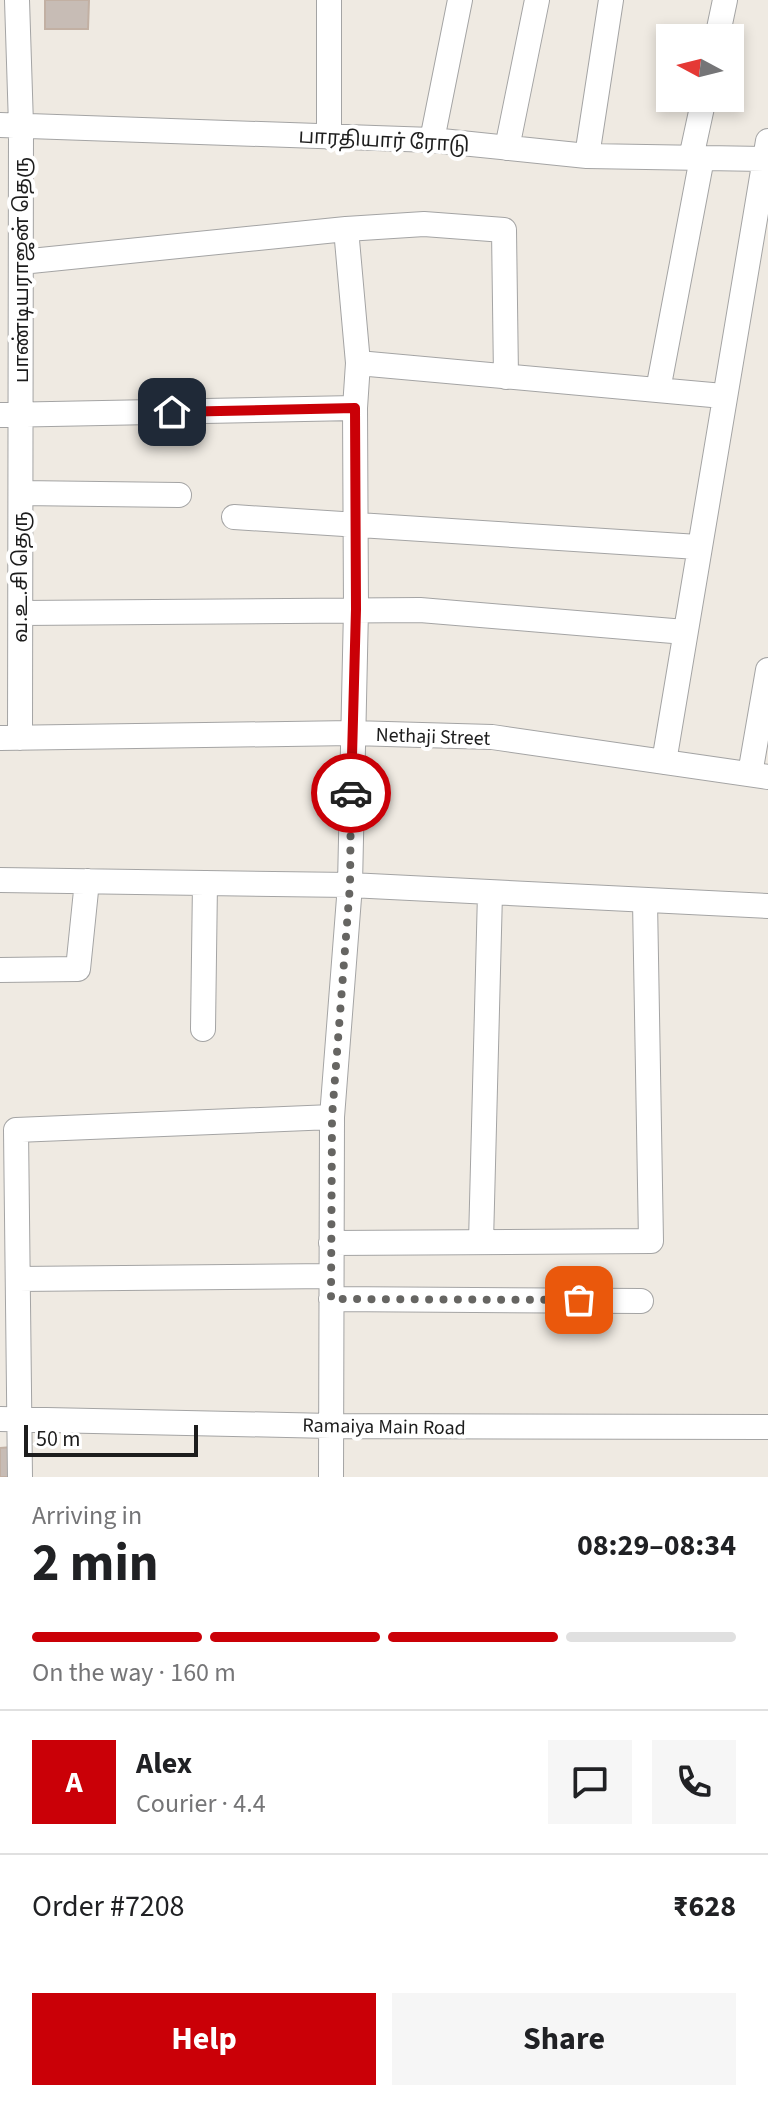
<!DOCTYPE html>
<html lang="en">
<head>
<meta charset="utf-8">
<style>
  :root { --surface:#fff; --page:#f6f6f6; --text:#202124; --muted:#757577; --line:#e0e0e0; --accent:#ca0007 }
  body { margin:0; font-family:"Source Sans 3","Noto Sans Tamil",sans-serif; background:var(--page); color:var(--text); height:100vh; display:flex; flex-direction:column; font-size:30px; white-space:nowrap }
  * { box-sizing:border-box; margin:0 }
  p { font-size:26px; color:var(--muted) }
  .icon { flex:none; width:44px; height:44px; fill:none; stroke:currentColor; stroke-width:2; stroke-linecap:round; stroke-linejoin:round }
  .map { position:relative; height:1477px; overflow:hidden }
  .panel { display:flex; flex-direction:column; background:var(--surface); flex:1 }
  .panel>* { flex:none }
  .needle { width:52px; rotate:277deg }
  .buttons { position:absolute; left:656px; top:24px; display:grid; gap:16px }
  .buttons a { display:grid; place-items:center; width:88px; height:88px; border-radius:0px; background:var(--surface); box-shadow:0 4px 12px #0003; font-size:40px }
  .scale { position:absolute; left:24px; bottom:20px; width:174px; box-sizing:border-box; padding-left:8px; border:4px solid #1d1d1d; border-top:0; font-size:22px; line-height:28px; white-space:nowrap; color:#1d1d1d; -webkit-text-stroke:6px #fff; paint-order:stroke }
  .pin { position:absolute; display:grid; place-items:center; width:68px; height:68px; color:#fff; margin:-34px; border-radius:16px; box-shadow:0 4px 12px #0006 }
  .courier { position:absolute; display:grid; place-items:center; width:80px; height:80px; margin:-40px; border:6px solid #ca0007; border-radius:50%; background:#fff; color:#222; box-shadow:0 2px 10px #0007 }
  .headline em { font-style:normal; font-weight:700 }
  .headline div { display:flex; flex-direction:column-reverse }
  .headline { display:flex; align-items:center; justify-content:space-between; height:136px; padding:0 32px }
  h1 { font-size:52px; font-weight:700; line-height:60px }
  .bar { display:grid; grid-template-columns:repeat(4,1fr); gap:12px 8px; align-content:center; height:96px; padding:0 32px }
  .bar i { height:10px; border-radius:6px; background:var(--line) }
  .bar .current { background:var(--accent) }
  .bar p { grid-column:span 4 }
  .line { display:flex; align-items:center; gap:20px; padding:0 32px; border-top:2px solid var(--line) }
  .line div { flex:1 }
  .round { display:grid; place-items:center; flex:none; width:84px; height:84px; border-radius:0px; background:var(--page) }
  .primary-button { display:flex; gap:16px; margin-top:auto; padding:16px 32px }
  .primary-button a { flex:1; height:92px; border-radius:0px; background:var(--accent); color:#fff; font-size:32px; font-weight:700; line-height:92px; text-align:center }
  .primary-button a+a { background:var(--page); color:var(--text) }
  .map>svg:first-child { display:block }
  .building { fill:#c7bcb5; stroke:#c2b0a3; stroke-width:2 }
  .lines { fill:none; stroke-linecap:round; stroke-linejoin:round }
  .minor-casing { stroke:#a4a4a4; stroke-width:26 }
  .minor { stroke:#fff; stroke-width:24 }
  .done { stroke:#666562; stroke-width:8; stroke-dasharray:0 14.4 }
  .route { stroke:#ca0007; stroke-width:10 }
  .labels { text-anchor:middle; stroke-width:8; stroke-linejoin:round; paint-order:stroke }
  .street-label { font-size:20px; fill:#1d1d1d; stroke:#fff }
</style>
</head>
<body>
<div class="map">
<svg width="768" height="1477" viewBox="0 0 768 1477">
  <rect width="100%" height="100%" fill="#efeae2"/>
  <path class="building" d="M45,0H89L88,29H45Z
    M12,1447L13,1477H0V1448Z"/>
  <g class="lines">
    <defs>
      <path id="minor" d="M17,0L21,125L20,738
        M717,38L725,0
        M0,125L432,140L587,156L768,159
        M329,137V0
        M432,140L460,0
        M507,148L537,0
        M587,156L611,0
        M691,158L704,98
        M346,229L424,224L504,230L506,377
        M21,262L346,229L358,363L355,408L356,609L350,885L332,1117L331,1477
        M358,363L723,396
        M658,390L702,158
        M0,415L355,408
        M21,493L179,495
        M234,517L698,547
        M21,613L420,610L685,632
        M0,738L352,733L492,737L768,777
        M664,762L768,141
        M750,774L768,670
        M0,880L350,885L768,906
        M0,970L78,969L87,881
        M203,1029L205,883
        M481,1242L490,893
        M331,1243L651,1241L645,901
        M18,1279L331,1276
        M331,1299L641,1301
        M0,1419L331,1426L768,1427
        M20,1477L16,1130L332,1117"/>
    </defs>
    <use href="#minor" class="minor-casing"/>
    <use href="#minor" class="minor"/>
  </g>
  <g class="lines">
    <path class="done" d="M351,793L350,885L332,1117L331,1299L579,1300"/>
    <path class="route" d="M172,412L355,408L356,609L351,793"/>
  </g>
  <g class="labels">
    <g class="street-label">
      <text transform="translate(384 140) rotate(3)" y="7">பாரதியார் ரோடு</text>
      <text transform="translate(21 270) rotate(-90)" y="7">பாண்டியராஜன் தெரு</text>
      <text transform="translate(20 577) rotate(-90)" y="7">வ.உ.சி தெரு</text>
      <text transform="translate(433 736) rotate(2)" y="7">Nethaji Street</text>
      <text transform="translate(384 1426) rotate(1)" y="7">Ramaiya Main Road</text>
    </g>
  </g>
</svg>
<div class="buttons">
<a><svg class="needle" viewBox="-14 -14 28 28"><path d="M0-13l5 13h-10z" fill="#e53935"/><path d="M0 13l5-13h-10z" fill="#757577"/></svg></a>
</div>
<div class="scale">50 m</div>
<div class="pin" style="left:579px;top:1300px;background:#ea580c"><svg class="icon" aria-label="bag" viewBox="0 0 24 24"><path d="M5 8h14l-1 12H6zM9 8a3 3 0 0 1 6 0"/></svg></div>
<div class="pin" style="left:172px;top:412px;background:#1f2937"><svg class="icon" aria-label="home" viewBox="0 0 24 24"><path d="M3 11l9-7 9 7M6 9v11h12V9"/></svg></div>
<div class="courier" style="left:351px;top:793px"><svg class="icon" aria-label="car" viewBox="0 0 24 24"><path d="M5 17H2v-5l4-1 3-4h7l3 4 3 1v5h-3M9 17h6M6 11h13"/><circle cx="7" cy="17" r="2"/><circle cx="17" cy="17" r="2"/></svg></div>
</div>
<section class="panel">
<div class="headline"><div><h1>2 min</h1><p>Arriving in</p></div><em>08:29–08:34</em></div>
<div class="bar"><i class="current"></i><i class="current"></i><i class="current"></i><i></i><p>On the way · 160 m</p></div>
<div class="line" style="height:144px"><b class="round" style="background:var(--accent);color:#fff">A</b><div><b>Alex</b><p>Courier · 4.4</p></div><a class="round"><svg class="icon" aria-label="chat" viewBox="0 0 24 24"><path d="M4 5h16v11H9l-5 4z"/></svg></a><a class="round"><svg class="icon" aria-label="phone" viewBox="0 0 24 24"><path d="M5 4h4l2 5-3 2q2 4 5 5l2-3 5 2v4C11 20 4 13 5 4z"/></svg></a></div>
<div class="line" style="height:104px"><div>Order #7208</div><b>₹628</b></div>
<div class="primary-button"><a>Help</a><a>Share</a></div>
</section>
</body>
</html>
